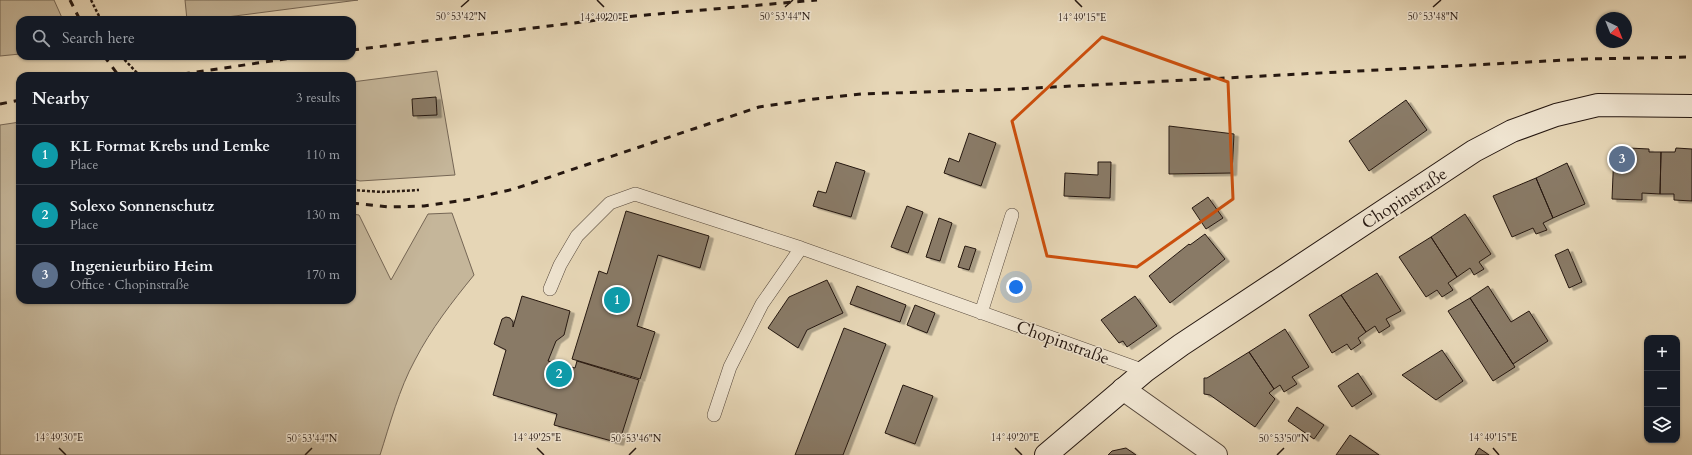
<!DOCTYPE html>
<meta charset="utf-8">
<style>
:root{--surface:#171b24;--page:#242831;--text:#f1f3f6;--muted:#9ea1a6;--line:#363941;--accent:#c59692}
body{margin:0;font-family:Cardo,serif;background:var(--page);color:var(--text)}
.controls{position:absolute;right:12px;bottom:12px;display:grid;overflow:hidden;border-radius:8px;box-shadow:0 1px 3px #0004}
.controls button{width:36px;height:36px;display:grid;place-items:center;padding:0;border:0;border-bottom:1px solid var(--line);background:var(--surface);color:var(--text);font:20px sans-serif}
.compass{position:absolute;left:1596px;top:12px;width:36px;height:36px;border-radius:50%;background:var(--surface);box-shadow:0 1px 3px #0004;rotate:137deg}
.you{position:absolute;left:1016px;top:287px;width:14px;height:14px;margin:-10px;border:3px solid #fff;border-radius:50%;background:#1a73e8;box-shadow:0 0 0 6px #1a73e833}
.badge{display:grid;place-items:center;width:26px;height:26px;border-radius:50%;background:var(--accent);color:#fff;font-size:13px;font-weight:700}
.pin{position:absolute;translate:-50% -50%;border:2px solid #fff;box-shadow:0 1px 4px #0006}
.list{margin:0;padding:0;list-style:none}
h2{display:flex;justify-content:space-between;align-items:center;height:52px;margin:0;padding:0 16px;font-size:17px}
h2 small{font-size:13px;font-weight:400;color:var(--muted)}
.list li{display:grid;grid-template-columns:26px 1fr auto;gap:12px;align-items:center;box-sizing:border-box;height:60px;padding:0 16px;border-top:1px solid var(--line)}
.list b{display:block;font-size:15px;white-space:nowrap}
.list p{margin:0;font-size:13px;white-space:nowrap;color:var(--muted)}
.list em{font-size:13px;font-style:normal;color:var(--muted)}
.icon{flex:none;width:22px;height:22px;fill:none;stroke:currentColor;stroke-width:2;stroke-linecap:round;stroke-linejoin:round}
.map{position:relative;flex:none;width:1692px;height:455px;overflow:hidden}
.search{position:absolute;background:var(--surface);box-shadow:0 1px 3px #0004;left:16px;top:16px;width:340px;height:44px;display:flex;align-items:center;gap:10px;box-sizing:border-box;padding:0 14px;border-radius:12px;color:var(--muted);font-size:15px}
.panel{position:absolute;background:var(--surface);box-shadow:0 1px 3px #0004;left:16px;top:72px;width:340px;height:232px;border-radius:12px}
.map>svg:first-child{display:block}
.green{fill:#c5b69a;stroke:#756655}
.building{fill:#897a66;stroke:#251710;filter:url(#shadow)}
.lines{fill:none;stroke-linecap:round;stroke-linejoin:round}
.lane-casing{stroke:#55473a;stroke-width:14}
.street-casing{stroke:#55473a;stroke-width:24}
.secondary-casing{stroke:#251710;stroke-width:24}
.path{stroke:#251710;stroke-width:2.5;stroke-dasharray:3 2;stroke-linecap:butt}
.lane{stroke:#efe4d0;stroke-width:13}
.street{stroke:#efe4d0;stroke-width:22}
.secondary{stroke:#efe4d0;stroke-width:22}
.rail{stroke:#251710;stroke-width:3;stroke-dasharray:7 7;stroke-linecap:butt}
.marked{fill:none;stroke:#cb4f0d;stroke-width:3;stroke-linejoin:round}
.ticks{fill:none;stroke:#251710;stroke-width:1.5}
.labels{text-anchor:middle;stroke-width:3;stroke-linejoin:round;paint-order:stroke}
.street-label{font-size:17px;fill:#251710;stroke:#efe4d0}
.ticks-label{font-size:10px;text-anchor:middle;fill:#251710;stroke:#efe4d0;stroke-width:3;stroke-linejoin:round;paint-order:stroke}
</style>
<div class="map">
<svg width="1692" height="455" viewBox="0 0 1692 455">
<defs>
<filter id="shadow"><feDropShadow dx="4.5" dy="2.5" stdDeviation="0" flood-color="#0004"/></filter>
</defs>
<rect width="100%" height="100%" fill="#e6d6b6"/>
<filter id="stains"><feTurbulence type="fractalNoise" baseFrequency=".005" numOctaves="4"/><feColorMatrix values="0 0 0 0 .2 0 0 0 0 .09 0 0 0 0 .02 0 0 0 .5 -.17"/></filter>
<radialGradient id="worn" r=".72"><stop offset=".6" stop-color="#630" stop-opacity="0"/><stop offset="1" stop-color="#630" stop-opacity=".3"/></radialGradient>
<!-- green -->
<path class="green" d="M0 0H54L63 20H20V54L0 56Z
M185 0H358L204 20H187Z
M437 71 455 175 360 181 352 179V82Z
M20 122V300H352V214L359 215 391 280 428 214 452 213 474 275C452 302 431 329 415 360 399 389 390 424 380 455H0V125Z"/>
<!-- building -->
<path class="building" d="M436 97 437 115 413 116 412 99Z
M1406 100 1427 130 1369 171 1349 141Z
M1169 126 1234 134 1232 173 1169 174Z
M969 133 996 143 981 186 944 173 949 158 959 162Z
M1629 148 1649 149V152H1661L1660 194 1642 193V200L1612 199 1614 151H1629Z
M1676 148 1692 149V201L1674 200V194H1660L1661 152H1675Z
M836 162 865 171 851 217 813 206 818 191 826 193Z
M1098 162H1111L1110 198 1064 196 1065 173 1098 175Z
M1567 163 1585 204 1553 218 1536 178Z
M1536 178 1553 218 1543 223 1547 230 1536 234 1533 228 1512 237 1493 196Z
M1208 197 1223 218 1206 229 1192 208Z
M907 206 923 212 908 253 891 247Z
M626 211 709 236 700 268 658 255 637 326 655 332 640 379 572 359 599 271 607 274Z
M1465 214 1491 254 1479 262 1484 269 1474 275 1470 268 1457 277 1431 237Z
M939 218 952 223 940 261 926 257Z
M1205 234 1225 259 1170 303 1149 276 1189 244 1190 245Z
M1431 237 1457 277 1448 283 1453 290 1442 297 1437 290 1426 297 1399 257Z
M965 246 976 249 969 270 958 267Z
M1568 249 1582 282 1569 288 1555 255Z
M1377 273 1401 311 1386 319 1390 326 1379 333 1375 326 1366 332 1341 295Z
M827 280 843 313 807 330 798 348 768 328 789 297Z
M857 286 906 305 900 322 850 304Z
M1488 286 1511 322 1529 311 1548 341 1513 364 1470 298Z
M1341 295 1366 332 1358 338 1361 343 1351 350 1347 344 1332 353 1309 315Z
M522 296 570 311 564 335 556 341 548 361 575 368 577 361 639 380 619 443 554 425 557 414 493 395 506 350 494 344 502 319 506 317 510 318 513 322V327Z
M1135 296 1157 326 1127 347 1123 341 1119 343 1101 320Z
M1470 298 1515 367 1493 381 1448 311Z
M915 305 935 313 927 333 907 325Z
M844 328 886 344 843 455H795Z
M1285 329 1309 367 1292 377 1297 384 1284 392 1280 385 1274 389 1249 352Z
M1442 350 1463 381 1436 400 1402 375Z
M1249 352 1274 389 1269 393 1275 399 1255 427 1210 395 1204 394V378H1207Z
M1358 373 1372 394 1352 407 1338 386Z
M903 385 933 396 915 444 885 433Z
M1297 407 1324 425 1314 439 1288 421Z
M1350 435 1379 455H1336Z
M1126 448 1136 455H1108L1112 451Z
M1479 448 1489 455H1475Z"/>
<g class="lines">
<defs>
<path id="lane" d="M550 289 560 265 577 236 610 203 635 194 801 248 1145 371
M981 313 1012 215
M714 415 730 367 762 304 801 248"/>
<path id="street" d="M1123 389 1216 455"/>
<path id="secondary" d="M1046 455 1145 371 1181 345 1474 151 1512 131 1556 115 1598 105 1692 106"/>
</defs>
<!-- lane casing -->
<use href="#lane" class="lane-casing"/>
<!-- street casing -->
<use href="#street" class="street-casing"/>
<!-- secondary casing -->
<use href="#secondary" class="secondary-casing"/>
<!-- path -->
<path class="path" d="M91 0 101 20
M121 56 140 76
M352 190 382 192 419 190"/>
<!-- lane -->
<use href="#lane" class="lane"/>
<!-- street -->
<use href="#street" class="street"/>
<!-- secondary -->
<use href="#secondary" class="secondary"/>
<!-- rail -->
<path class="rail" d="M70 0 80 20
M352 50 623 17 817 0
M104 56 119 76
M169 76 306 56
M0 104 20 100
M352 203 389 207 424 206 471 199 514 189 759 107 806 100 861 94 1016 89 1586 59 1692 57"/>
</g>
<!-- marked area -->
<path class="marked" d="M1102 37 1228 82 1233 199 1137 267 1047 256 1012 121Z"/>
<!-- ticks -->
<path class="ticks" d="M597 0 604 7M1075 0 1082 7M461 7 469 0M785 7 793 0M1433 7 1441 0M59 448 66 455M537 448 544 455M1015 448 1022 455M1493 448 1499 455M305 455 312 448M629 455 636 448M1277 455 1284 448"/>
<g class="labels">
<!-- street labels -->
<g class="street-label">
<text transform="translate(1404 198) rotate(-33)" y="6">Chopinstraße</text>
<text transform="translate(1063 342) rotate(20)" y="6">Chopinstraße</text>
</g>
</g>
<g class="ticks-label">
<text x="461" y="20">50°53'42"N</text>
<text x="785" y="20">50°53'44"N</text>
<text x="1433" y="20">50°53'48"N</text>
<text x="604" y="21">14°49'20"E</text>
<text x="1082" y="21">14°49'15"E</text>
<text x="59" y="441">14°49'30"E</text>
<text x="537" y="441">14°49'25"E</text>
<text x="1015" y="441">14°49'20"E</text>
<text x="1493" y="441">14°49'15"E</text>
<text x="312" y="442">50°53'44"N</text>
<text x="636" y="442">50°53'46"N</text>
<text x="1284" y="442">50°53'50"N</text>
</g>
<rect width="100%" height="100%" filter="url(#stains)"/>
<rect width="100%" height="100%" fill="url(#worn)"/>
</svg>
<div class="controls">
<button>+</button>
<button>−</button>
<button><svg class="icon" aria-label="layers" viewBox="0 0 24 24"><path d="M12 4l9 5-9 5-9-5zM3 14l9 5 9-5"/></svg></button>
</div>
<svg class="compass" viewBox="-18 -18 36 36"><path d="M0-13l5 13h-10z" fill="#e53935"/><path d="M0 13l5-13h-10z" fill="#9ea1a6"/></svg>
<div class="you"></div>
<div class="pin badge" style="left:617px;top:300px;background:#0f9aa8">1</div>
<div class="pin badge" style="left:559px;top:374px;background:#0f9aa8">2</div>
<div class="pin badge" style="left:1622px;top:159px;background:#5c6f8a">3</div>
<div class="search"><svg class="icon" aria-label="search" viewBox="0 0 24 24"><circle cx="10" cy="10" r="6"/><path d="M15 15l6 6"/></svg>Search here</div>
<section class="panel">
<h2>Nearby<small>3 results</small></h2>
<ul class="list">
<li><span class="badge" style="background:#0f9aa8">1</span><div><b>KL Format Krebs und Lemke</b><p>Place</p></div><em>110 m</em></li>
<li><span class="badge" style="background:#0f9aa8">2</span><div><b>Solexo Sonnenschutz</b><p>Place</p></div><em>130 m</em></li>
<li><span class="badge" style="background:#5c6f8a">3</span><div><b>Ingenieurbüro Heim</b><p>Office · Chopinstraße</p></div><em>170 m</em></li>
</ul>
</section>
</div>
